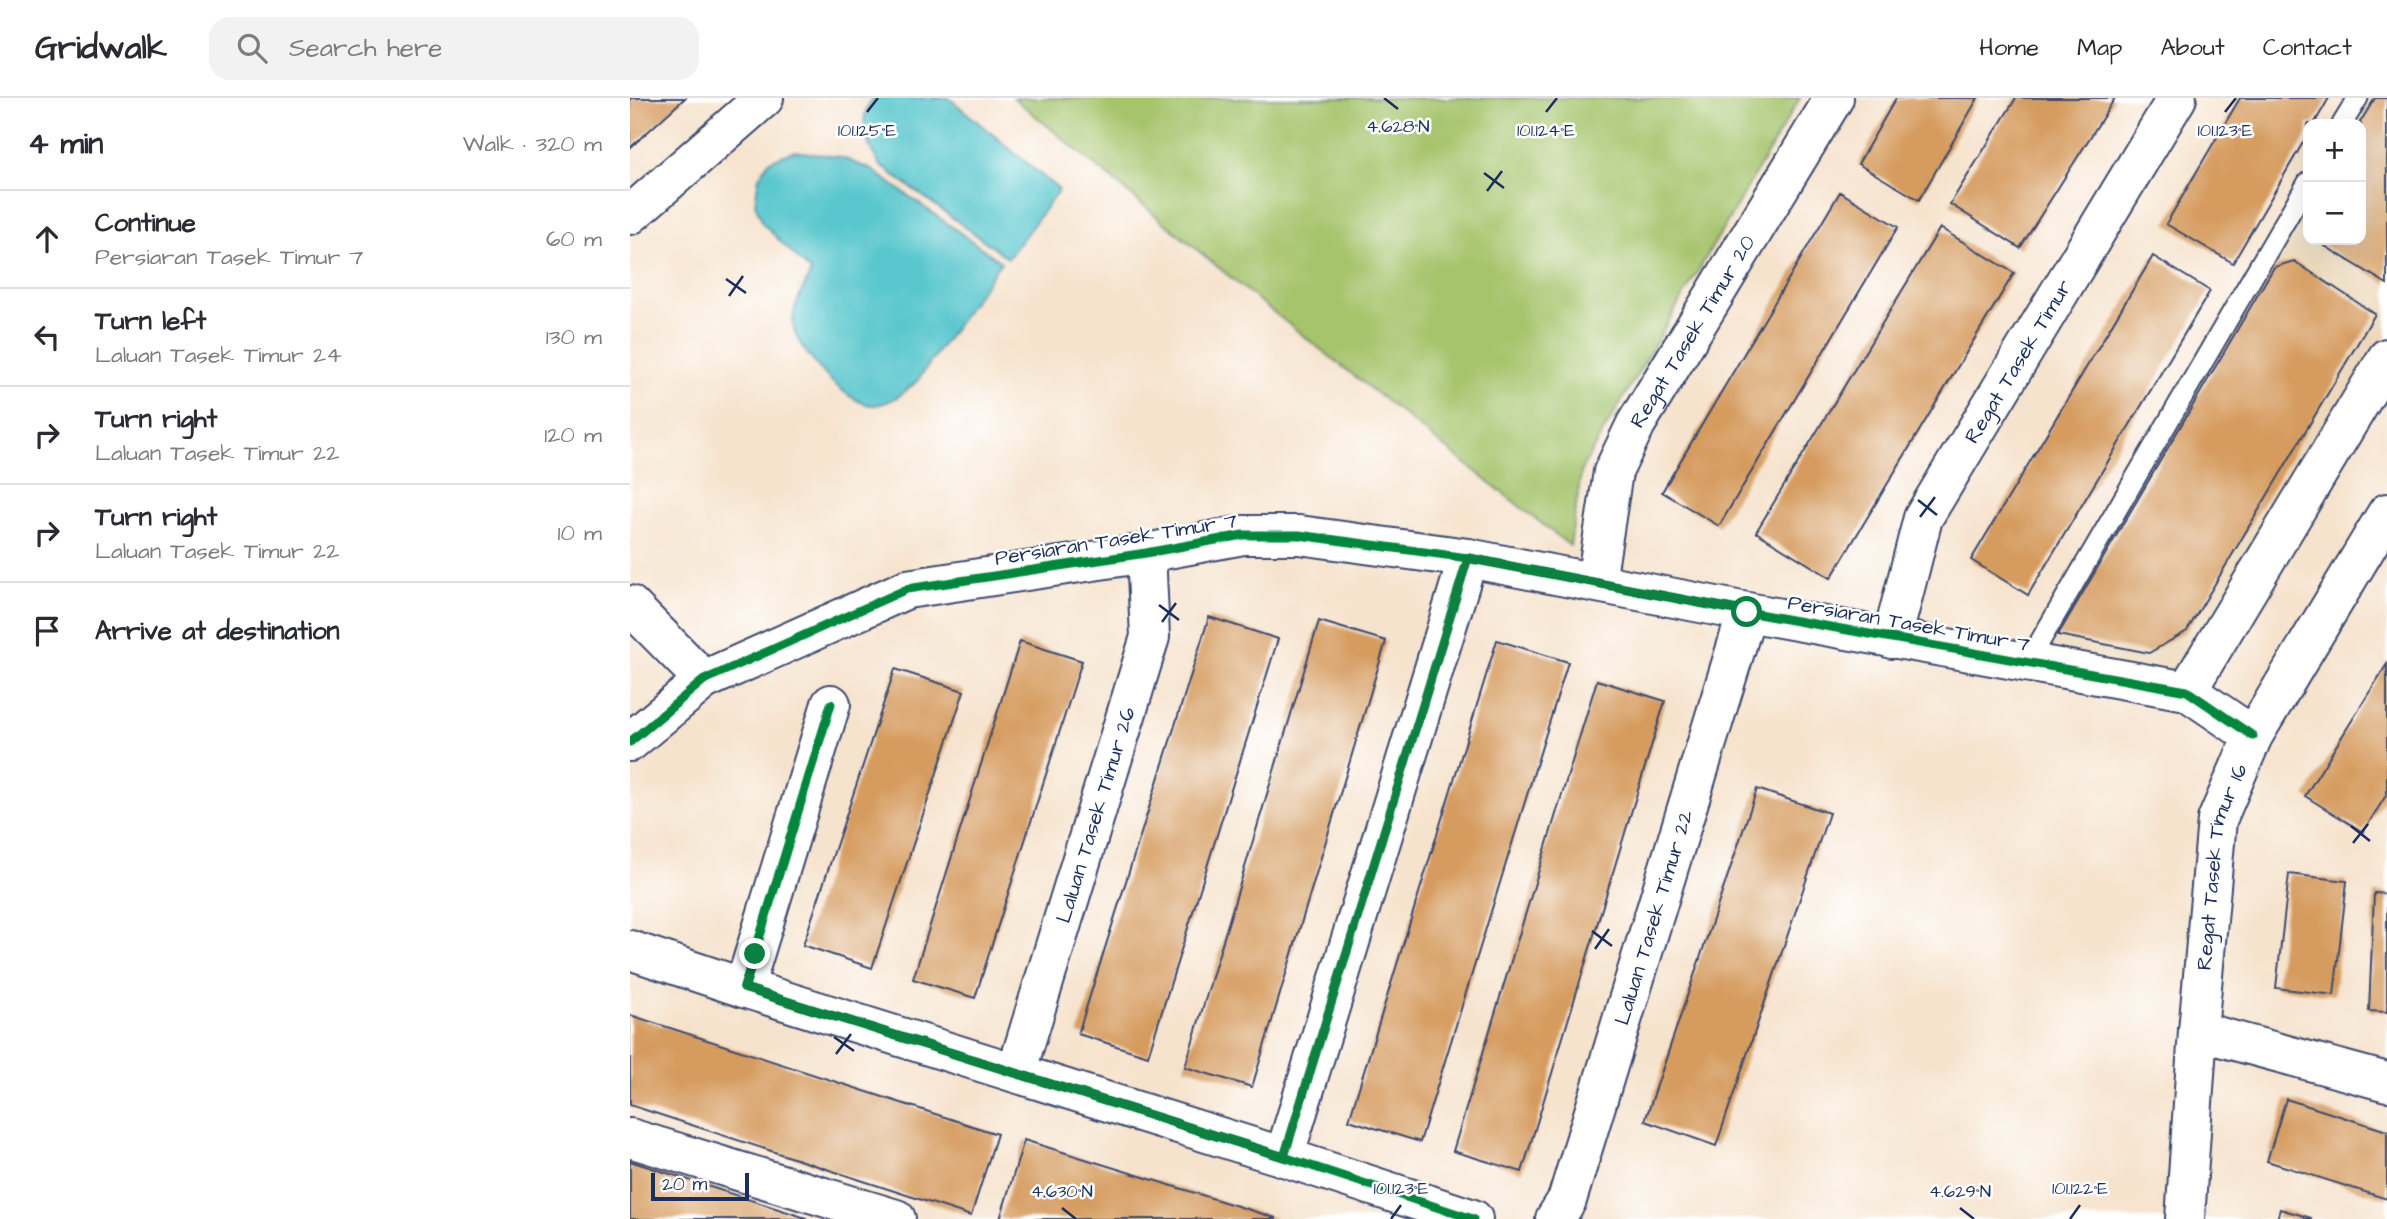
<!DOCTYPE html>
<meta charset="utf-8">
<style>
:root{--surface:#fff;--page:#f2f2f3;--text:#2b2b33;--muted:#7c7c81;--line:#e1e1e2}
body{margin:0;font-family:"Architects Daughter",sans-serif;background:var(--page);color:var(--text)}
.controls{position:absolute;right:21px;top:21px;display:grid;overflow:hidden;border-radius:14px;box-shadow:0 7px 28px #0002}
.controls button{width:63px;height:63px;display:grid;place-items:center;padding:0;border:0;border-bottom:2px solid var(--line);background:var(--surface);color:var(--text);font:35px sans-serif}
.scale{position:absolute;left:21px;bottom:18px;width:98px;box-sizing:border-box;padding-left:7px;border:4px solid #1b2f5e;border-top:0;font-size:19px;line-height:24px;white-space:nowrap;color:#1b2f5e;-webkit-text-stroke:5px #fff;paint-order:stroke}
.stop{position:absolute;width:21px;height:21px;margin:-16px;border:5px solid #0b8043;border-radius:50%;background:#fff}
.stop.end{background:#0b8043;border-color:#fff;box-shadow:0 2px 7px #0008}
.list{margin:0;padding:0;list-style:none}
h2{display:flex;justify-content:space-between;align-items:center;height:91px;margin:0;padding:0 28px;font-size:30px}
h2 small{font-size:23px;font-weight:400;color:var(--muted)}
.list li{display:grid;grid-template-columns:46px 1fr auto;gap:21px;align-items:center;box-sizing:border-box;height:98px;padding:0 28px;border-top:2px solid var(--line)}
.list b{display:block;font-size:26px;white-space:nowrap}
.list p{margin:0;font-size:23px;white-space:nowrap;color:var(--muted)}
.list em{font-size:23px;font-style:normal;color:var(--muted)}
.icon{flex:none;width:38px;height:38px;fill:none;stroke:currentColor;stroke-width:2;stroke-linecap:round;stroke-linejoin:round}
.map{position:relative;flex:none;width:1757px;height:1121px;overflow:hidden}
header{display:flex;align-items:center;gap:42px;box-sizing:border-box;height:98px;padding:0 35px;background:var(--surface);border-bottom:2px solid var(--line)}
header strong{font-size:33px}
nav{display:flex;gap:38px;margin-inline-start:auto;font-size:24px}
.search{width:490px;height:63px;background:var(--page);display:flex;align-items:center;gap:18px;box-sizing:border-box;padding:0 24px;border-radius:21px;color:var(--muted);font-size:26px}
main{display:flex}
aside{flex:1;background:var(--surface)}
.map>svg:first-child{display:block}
.built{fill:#ecd8ba}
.green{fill:#a5c46c;stroke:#607a65;stroke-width:2}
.water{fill:#5ac7ce;stroke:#3a7b96;stroke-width:2}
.building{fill:#d59b5f}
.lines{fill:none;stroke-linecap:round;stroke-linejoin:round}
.service-casing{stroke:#3c4a6f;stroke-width:23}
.minor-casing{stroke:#3c4a6f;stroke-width:42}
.tertiary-casing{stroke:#3c4a6f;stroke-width:42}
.service{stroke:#fff;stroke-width:19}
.minor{stroke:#fff;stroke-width:38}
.tertiary{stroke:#fff;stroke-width:38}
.cycleway-casing{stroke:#fff;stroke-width:13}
.cycleway{stroke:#00873e;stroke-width:9}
.route{stroke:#0b8043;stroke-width:9}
.ticks{fill:none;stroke:#1b2f5e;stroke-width:2.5}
.labels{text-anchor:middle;stroke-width:5;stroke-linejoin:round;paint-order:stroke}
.street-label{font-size:21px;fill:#1b2f5e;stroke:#fff}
.ticks-label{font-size:18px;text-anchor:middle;fill:#1b2f5e;stroke:#fff;stroke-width:5;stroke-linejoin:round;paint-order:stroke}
</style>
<header>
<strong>Gridwalk</strong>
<div class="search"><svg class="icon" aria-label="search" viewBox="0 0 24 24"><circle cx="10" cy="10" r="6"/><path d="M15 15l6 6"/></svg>Search here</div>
<nav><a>Home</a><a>Map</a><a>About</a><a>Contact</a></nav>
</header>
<main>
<aside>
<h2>4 min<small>Walk · 320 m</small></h2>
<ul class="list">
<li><svg class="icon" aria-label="ahead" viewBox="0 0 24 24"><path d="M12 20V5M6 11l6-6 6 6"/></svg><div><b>Continue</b><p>Persiaran Tasek Timur 7</p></div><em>60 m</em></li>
<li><svg class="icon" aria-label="left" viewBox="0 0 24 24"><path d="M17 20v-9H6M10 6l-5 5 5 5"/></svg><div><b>Turn left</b><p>Laluan Tasek Timur 24</p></div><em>130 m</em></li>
<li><svg class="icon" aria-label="right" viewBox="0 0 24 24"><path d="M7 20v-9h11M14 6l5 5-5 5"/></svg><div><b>Turn right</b><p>Laluan Tasek Timur 22</p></div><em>120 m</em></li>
<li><svg class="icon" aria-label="right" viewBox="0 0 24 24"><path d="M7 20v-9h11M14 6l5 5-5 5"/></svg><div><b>Turn right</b><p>Laluan Tasek Timur 22</p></div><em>10 m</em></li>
<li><svg class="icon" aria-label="arrive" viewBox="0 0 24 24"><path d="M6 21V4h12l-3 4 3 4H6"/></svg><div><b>Arrive at destination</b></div></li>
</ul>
</aside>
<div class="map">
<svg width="1757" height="1121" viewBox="0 0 1757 1121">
<rect width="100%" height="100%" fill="#fff"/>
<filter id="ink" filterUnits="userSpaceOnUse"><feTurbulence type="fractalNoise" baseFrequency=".0143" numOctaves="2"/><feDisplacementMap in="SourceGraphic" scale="14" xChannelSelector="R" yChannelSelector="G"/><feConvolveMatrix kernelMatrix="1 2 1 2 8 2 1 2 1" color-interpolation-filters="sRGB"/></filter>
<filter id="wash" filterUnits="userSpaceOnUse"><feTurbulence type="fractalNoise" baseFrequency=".00686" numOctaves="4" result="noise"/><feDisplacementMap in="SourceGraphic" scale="28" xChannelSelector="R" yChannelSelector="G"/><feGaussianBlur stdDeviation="1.57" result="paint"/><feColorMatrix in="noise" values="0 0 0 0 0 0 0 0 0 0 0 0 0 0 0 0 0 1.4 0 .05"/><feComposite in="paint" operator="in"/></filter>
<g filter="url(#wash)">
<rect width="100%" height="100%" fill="#f6e3cd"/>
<!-- built -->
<path class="built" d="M1727 0H1757V265L1557 598 1396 566 1678 83V142H1731V26H1712Z"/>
<!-- green -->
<path class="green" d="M384 0H1170L952 370 940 448 623 198Z"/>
<!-- water -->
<path class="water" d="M244 0H319L429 92 378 160 250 67C236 45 225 23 244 0Z
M164 53 210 59 242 72 371 164 287 283C275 294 262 305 245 307 219 309 170 255 164 231 160 211 173 192 181 174L133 126 125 105 129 79 139 63Z"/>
<g id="blocks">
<!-- building -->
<path class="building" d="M0 0H55L0 50Z
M1266 0H1348L1289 102 1228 66Z
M1386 0H1485L1390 150 1320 106Z
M1610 0H1699L1684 26H1678V36L1603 165 1536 126Z
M1745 0H1757V186L1685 142H1731V26H1729Z
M1210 94 1268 129 1089 428 1032 394Z
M1310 130 1384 175 1201 480 1126 434Z
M1523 158 1580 193 1398 497 1341 462Z
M1664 163 1745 216 1557 533 1519 555 1428 537 1644 169Z
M579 519 648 541 518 958 448 936Z
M689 523 756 543 622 989 555 969Z
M867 542 938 564 790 1044 719 1022Z
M390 543 452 563 345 900 283 881Z
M1757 566V696L1733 734 1675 698Z
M265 571 334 593 242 870 173 847Z
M967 582 1035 603 892 1074 823 1053Z
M1127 691 1199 715 1086 1048 1015 1023Z
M1659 776 1717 783 1704 897 1646 890Z
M1744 795 1757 796V914L1739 913Z
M0 917 367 1036 341 1118 0 1007Z
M1656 1001 1757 1033V1101L1637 1063Z
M394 1042 646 1120V1121H370Z
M0 1063 176 1120V1121H0Z
M1650 1111 1681 1120V1121H1647Z"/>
</g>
</g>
<g filter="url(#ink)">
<use href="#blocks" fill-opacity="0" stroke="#3c4a6f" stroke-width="2"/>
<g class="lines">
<defs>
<path id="service" d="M1712 26 1728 0
M1398 564 1678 84"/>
<g id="minor">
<path d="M0 117 134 0"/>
<path id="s1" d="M966 484 983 374 1006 326 1204 0"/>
<path d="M0 507 74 582"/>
<path id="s2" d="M1262 541 1293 420 1547 0"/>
<path d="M1557 593 1757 260"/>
<path d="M201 606 114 890 654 1059 843 1121"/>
<path d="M0 644 74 582 277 491 516 455 613 437H669L838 460 1117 514 1557 593 1623 638"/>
<path d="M0 852 114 890"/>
<path d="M1568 933 1757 984"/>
<path id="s3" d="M386 975 520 539 516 455"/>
<path d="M0 1040 266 1121"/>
<path d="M654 1059 838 460"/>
<path id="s4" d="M925 1121 937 1102 1117 514"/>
</g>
<g id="tertiary">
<path id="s5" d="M1555 1121 1568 933 1587 722 1623 638 1757 415"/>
</g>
</defs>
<!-- service casing -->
<use href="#service" class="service-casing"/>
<!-- minor casing -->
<use href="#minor" class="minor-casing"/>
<!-- tertiary casing -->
<use href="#tertiary" class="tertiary-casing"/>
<!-- service -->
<use href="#service" class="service"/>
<!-- minor -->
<use href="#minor" class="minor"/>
<!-- tertiary -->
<use href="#tertiary" class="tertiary"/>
<defs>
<path id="cycleway" d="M201 606 114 890 654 1059 843 1121
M0 644 74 582 277 491 516 455 613 437H669L838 460 1117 514 1557 593 1623 638"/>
</defs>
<!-- cycleway casing -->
<use href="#cycleway" class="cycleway-casing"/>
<!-- cycleway -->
<use href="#cycleway" class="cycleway"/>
</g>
</g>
<g class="lines" filter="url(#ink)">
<!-- route -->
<path class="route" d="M125 856 114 890 654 1059 838 460 1117 514"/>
</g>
<!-- ticks -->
<path class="ticks" d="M754 0 768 11M237 14 248 0M916 14 927 0M1595 14 1606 0M854 75 874 90M857 93 872 73M96 181 116 195M99 198 113 178M1288 402 1307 417M1290 419 1305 399M529 507 549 522M532 524 546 505M1721 728 1740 743M1723 745 1738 726M962 833 982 848M965 851 979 831M204 939 224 953M206 956 221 936M432 1110 446 1121M1330 1110 1344 1121M761 1121 771 1107M1440 1121 1450 1107"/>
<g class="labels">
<!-- street labels -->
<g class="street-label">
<text dy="7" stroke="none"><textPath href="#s1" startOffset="273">Regat Tasek Timur 20</textPath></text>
<text dy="7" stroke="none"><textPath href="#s2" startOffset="308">Regat Tasek Timur</textPath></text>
<text transform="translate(486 441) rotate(-9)" y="7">Persiaran Tasek Timur 7</text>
<text transform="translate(1279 525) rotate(10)" y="7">Persiaran Tasek Timur 7</text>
<text dy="7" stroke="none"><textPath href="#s3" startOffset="270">Laluan Tasek Timur 26</textPath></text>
<text dy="7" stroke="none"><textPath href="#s5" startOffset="355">Regat Tasek Timur 16</textPath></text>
<text dy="7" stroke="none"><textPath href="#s4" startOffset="318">Laluan Tasek Timur 22</textPath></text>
</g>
</g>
<g class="ticks-label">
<text x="768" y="34">4.628°N</text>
<text x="237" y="38">101.125°E</text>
<text x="916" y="38">101.124°E</text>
<text x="1595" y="38">101.123°E</text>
<text x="771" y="1096">101.123°E</text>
<text x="1450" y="1096">101.122°E</text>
<text x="432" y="1099">4.630°N</text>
<text x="1330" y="1099">4.629°N</text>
</g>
</svg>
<div class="controls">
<button>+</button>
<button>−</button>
</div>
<div class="scale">20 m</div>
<div class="stop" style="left:1117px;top:514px"></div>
<div class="stop end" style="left:125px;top:856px"></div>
</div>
</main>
